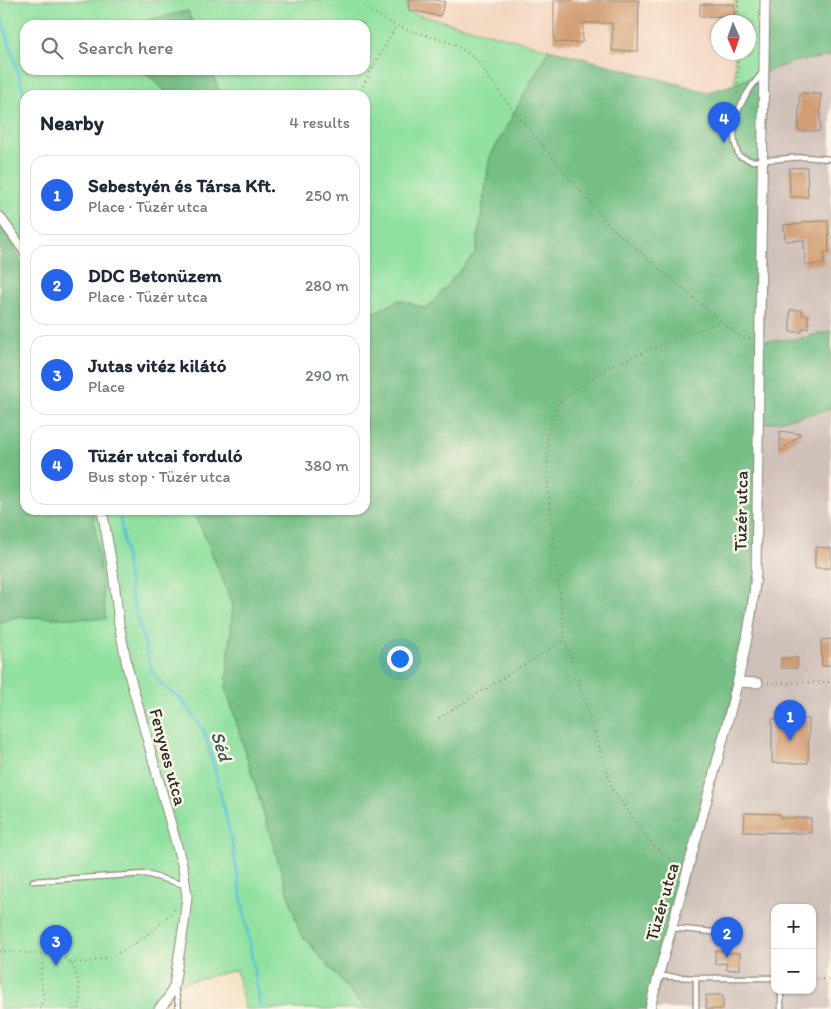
<!DOCTYPE html>
<meta charset="utf-8">
<style>
:root{--surface:#fff;--page:#f2f2f3;--text:#1f2937;--muted:#747a83;--line:#e0e1e3;--accent:#2563eb}
body{margin:0;font-family:Itim,sans-serif;background:var(--page);color:var(--text)}
.controls{position:absolute;right:15px;bottom:15px;display:grid;overflow:hidden;border-radius:10px;box-shadow:0 1px 4px #0004}
.controls button{width:45px;height:45px;display:grid;place-items:center;padding:0;border:0;border-bottom:1px solid var(--line);background:var(--surface);color:var(--text);font:25px sans-serif}
.compass{position:absolute;left:711px;top:15px;width:45px;height:45px;border-radius:50%;background:var(--surface);box-shadow:0 1px 4px #0004;rotate:178deg}
.you{position:absolute;left:399px;top:658px;width:18px;height:18px;margin:-12px;border:4px solid #fff;border-radius:50%;background:#1a73e8;box-shadow:0 0 0 8px #1a73e833}
.badge{display:grid;place-items:center;width:32px;height:32px;border-radius:50%;background:var(--accent);color:#fff;font-size:16px;font-weight:700}
.pin{position:absolute;translate:-50% -41px;filter:drop-shadow(0 1px 2px #0008)}
.pin::after{content:'';position:absolute;top:26px;width:18px;height:15px;background:inherit;clip-path:polygon(0 0,100% 0,50% 100%)}
.list{margin:0;padding:0;list-style:none}
h2{display:flex;justify-content:space-between;align-items:center;height:65px;margin:0;padding:0 20px;font-size:21px}
h2 small{font-size:16px;font-weight:400;color:var(--muted)}
.list li{display:grid;grid-template-columns:32px 1fr auto;gap:15px;align-items:center;box-sizing:border-box;height:80px;margin:0 10px 10px;padding:0 10px;border:1px solid var(--line);border-radius:15px}
.list b{display:block;font-size:19px;white-space:nowrap}
.list p{margin:0;font-size:16px;white-space:nowrap;color:var(--muted)}
.list em{font-size:16px;font-style:normal;color:var(--muted)}
.icon{flex:none;width:28px;height:28px;fill:none;stroke:currentColor;stroke-width:2;stroke-linecap:round;stroke-linejoin:round}
.map{position:relative;flex:none;width:831px;height:1009px;overflow:hidden}
.search{position:absolute;background:var(--surface);box-shadow:0 1px 4px #0004;left:20px;top:20px;width:350px;height:55px;display:flex;align-items:center;gap:12px;box-sizing:border-box;padding:0 18px;border-radius:15px;color:var(--muted);font-size:19px}
.panel{position:absolute;background:var(--surface);box-shadow:0 1px 4px #0004;left:20px;top:90px;width:350px;height:425px;border-radius:15px}
.map>svg:first-child{display:block}
.built{fill:#f2d4be}
.industrial{fill:#cfc0ba;fill-rule:evenodd}
.green{fill:#90e1a0;stroke:#5e8666}
.forest{fill:#74bf86;stroke:#507558}
.lines{fill:none;stroke-linecap:round;stroke-linejoin:round}
.stream{stroke:#5ac5d4;stroke-width:3}
.building{fill:#d19e73}
.service-casing{stroke:#908678;stroke-width:7}
.minor-casing{stroke:#908678;stroke-width:11}
.path{stroke:#908678;stroke-width:2;stroke-dasharray:1 4;stroke-linecap:butt}
.service{stroke:#fff;stroke-width:4.5}
.minor{stroke:#fff;stroke-width:9}
.labels{text-anchor:middle;stroke-width:5;stroke-linejoin:round;paint-order:stroke}
.street-label{font-size:18px;fill:#2b2b2b;stroke:#fcf5e5}
.water-label{font-size:19px;font-style:italic;fill:#39595e;stroke:#fcf5e5}
</style>
<div class="map">
<svg width="831" height="1009" viewBox="0 0 831 1009">
<rect width="100%" height="100%" fill="#fcf5e5"/>
<filter id="ink" filterUnits="userSpaceOnUse"><feTurbulence type="fractalNoise" baseFrequency=".02" numOctaves="2"/><feDisplacementMap in="SourceGraphic" scale="10" xChannelSelector="R" yChannelSelector="G"/><feConvolveMatrix kernelMatrix="1 2 1 2 8 2 1 2 1" color-interpolation-filters="sRGB"/></filter>
<filter id="wash" filterUnits="userSpaceOnUse"><feTurbulence type="fractalNoise" baseFrequency=".0096" numOctaves="4" result="noise"/><feDisplacementMap in="SourceGraphic" scale="20" xChannelSelector="R" yChannelSelector="G"/><feGaussianBlur stdDeviation="1.12" result="paint"/><feColorMatrix in="noise" values="0 0 0 0 0 0 0 0 0 0 0 0 0 0 0 0 0 1.4 0 .05"/><feComposite in="paint" operator="in"/></filter>
<g filter="url(#wash)">
<rect width="100%" height="100%" fill="#f4e1c4"/>
<!-- built -->
<path class="built" d="M407 0H735V22H718V52L735 53V84L708 92 408 12Z"/>
<!-- industrial -->
<path class="industrial" d="M831 56V331L798 339 762 341 765 72 793 62Z
M831 409V1009H652L761 425ZM775 908H812V990H775Z"/>
<!-- green -->
<path class="green" d="M0 0H407L408 12 549 49 490 157 476 252 427 309 400 300 371 314 365 311V95H221L211 70H365V25H193L188 11 127 25H25V70H142L170 95H25V274L10 238 0 224Z
M735 0H767L765 72 735 84V53L748 52V22H735Z
M93 510H194L233 605 226 688 300 933 366 1009H245L236 970 174 985 157 1009H0V624L15 617 105 618Z"/>
<!-- forest -->
<path class="forest" d="M767 0H831V56L793 62 765 72 763 341 798 339 831 331V409L761 425 755 607 652 1009H366L300 933 226 688 233 605 194 510H365V311L371 314 400 300 427 309 476 252 490 157 549 49 708 92 735 84 765 71Z
M188 11 193 25H127Z
M142 70H211L221 95H170Z
M0 224 10 238 25 274V510H93L106 619 15 617 0 624Z"/>
<g class="lines">
<!-- stream -->
<path class="stream" d="M0 11 25 97
M119 510 130 589 152 671 163 686 181 699 204 731 213 763 231 838 261 1009"/>
</g>
<g id="blocks">
<!-- building -->
<path class="building" d="M408 0H435L445 2 440 16 409 10Z
M554 0H639L638 51H612V23H583L582 43 554 42Z
M700 4H734L735 22H723V16L700 17Z
M800 93 821 94 820 131H798Z
M807 167 808 197H790L789 168Z
M828 221 829 252H824V264L805 265 804 240 785 241 784 225 803 224V222Z
M790 310H802V315H808V328H802V332H790Z
M780 431 801 434 780 452Z
M815 547 831 548V568H815Z
M831 639V665L822 666 821 640Z
M781 658H798L797 668H781Z
M772 719H809L808 763H772Z
M745 813 780 814V818H811V833L744 832Z
M715 951H725V953H740V969L727 970 726 963 715 964Z
M706 995H723V1009H706Z"/>
</g>
</g>
<g filter="url(#ink)">
<use href="#blocks" fill-opacity="0" stroke="#908678" stroke-width="1"/>
<g class="lines">
<defs>
<path id="service" d="M762 73C742 98 725 124 739 156L752 161 804 157 831 159
M33 881 146 874 185 885
M672 928 733 934
M659 976 696 978H775
M696 978V1009
M175 987 179 1009
M781 990V1009"/>
<path id="minor" d="M0 217 25 252
M102 510 113 571 119 624 128 670 183 868 187 896 184 924 174 986 167 1000 159 1009
M738 682 758 683
M650 1009 653 996C674 917 697 838 718 758 734 697 751 636 756 573L765 0"/>
</defs>
<!-- service casing -->
<use href="#service" class="service-casing"/>
<!-- minor casing -->
<use href="#minor" class="minor-casing"/>
<!-- path -->
<path class="path" d="M363 6 396 26 454 44 476 59 505 100 608 224 738 336 750 338
M738 22V0
M738 93V52
M358 95 396 26
M768 683 831 682
M439 718 565 639
M678 865 654 846 613 791 565 639 548 488 547 436 558 403 608 367 720 321
M0 951C14 953 61 953 69 961 74 966 77 975 78 982 80 991 81 1000 79 1009
M70 962C76 962 84 963 90 962 123 956 154 932 176 908
M812 978 831 980
M40 1009 43 999 41 976 44 955"/>
<!-- service -->
<use href="#service" class="service"/>
<!-- minor -->
<use href="#minor" class="minor"/>
</g>
</g>
<g class="labels">
<!-- street labels -->
<g class="street-label">
<text transform="translate(741 511) rotate(-89)" y="6">Tüzér utca</text>
<text transform="translate(168 757) rotate(75)" y="6">Fenyves utca</text>
<text transform="translate(662 902) rotate(-74)" y="6">Tüzér utca</text>
</g>
<!-- water labels -->
<g class="water-label">
<text transform="translate(222 746) rotate(72)" y="7">Séd</text>
</g>
</g>
</svg>
<div class="controls">
<button>+</button>
<button>−</button>
</div>
<svg class="compass" viewBox="-18 -18 36 36"><path d="M0-13l5 13h-10z" fill="#e53935"/><path d="M0 13l5-13h-10z" fill="#747a83"/></svg>
<div class="you"></div>
<div class="pin badge" style="left:790px;top:741px">1</div>
<div class="pin badge" style="left:727px;top:958px">2</div>
<div class="pin badge" style="left:56px;top:966px">3</div>
<div class="pin badge" style="left:724px;top:143px">4</div>
<div class="search"><svg class="icon" aria-label="search" viewBox="0 0 24 24"><circle cx="10" cy="10" r="6"/><path d="M15 15l6 6"/></svg>Search here</div>
<section class="panel">
<h2>Nearby<small>4 results</small></h2>
<ul class="list">
<li><span class="badge">1</span><div><b>Sebestyén és Társa Kft.</b><p>Place · Tüzér utca</p></div><em>250 m</em></li>
<li><span class="badge">2</span><div><b>DDC Betonüzem</b><p>Place · Tüzér utca</p></div><em>280 m</em></li>
<li><span class="badge">3</span><div><b>Jutas vitéz kilátó</b><p>Place</p></div><em>290 m</em></li>
<li><span class="badge">4</span><div><b>Tüzér utcai forduló</b><p>Bus stop · Tüzér utca</p></div><em>380 m</em></li>
</ul>
</section>
</div>
